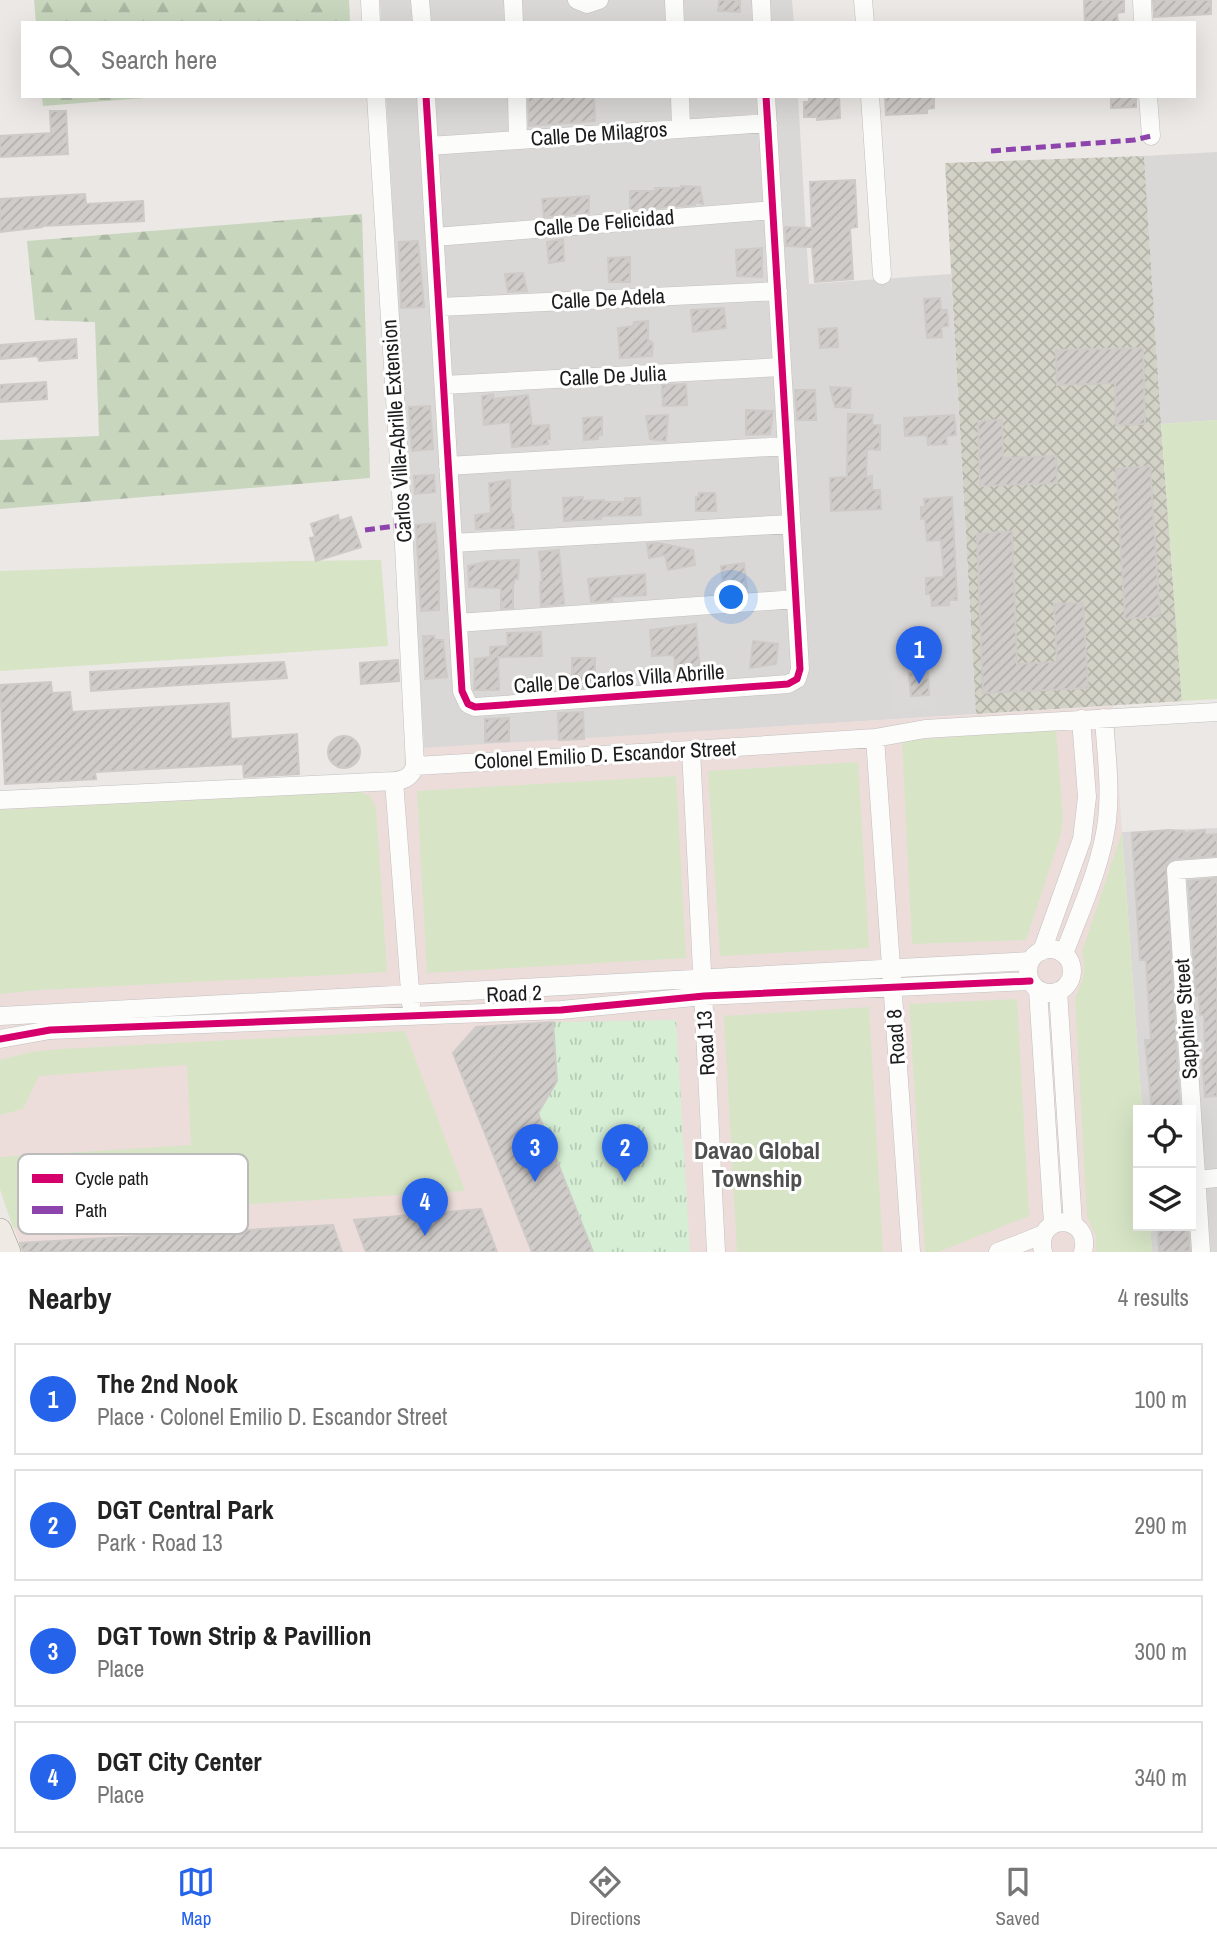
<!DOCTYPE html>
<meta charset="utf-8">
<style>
:root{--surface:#fff;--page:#f2f2f2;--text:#222;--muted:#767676;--line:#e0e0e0;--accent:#2563eb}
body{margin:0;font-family:"Archivo Narrow",sans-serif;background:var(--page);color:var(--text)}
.controls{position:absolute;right:21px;bottom:21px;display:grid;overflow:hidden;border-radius:0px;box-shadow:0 7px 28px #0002}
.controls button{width:63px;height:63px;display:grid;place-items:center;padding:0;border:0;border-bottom:2px solid var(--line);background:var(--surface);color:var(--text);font:35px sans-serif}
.you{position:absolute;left:732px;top:598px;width:24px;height:24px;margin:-18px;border:5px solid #fff;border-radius:50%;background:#1a73e8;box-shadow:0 0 0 10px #1a73e833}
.badge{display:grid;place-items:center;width:46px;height:46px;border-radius:50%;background:var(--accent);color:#fff;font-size:23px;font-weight:700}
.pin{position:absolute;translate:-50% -58px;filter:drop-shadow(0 2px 4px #0008)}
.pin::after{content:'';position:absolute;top:37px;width:24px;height:21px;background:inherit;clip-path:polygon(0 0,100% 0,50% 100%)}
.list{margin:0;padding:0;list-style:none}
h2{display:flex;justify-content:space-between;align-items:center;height:91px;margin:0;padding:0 28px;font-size:30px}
h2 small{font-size:23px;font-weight:400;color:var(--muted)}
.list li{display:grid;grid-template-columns:46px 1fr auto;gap:21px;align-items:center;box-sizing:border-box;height:112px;margin:0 14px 14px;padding:0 14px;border:2px solid var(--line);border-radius:0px}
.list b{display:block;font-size:26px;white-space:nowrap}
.list p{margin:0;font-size:23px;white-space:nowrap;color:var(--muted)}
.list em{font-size:23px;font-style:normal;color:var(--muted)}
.icon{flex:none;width:38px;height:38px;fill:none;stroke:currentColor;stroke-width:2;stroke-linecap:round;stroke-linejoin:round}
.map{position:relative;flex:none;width:1217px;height:1252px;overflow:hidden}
.search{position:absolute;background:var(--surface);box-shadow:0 7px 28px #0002;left:21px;right:21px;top:21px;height:77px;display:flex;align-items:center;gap:18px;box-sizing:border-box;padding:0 24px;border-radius:0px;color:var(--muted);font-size:26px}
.sheet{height:595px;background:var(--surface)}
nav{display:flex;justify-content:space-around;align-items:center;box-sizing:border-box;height:98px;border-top:2px solid var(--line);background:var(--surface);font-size:19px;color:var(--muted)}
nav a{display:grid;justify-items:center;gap:4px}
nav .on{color:var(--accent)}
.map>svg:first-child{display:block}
.residential{fill:#dad8d6}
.commercial{fill:#ecdddb}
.construction{fill:url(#construction-cross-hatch)}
.grass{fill:#d7e5c6}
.forest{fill:url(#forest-firs)}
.park{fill:url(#park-tufts)}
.parking{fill:#dbd9d8}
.building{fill:url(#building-hatch);stroke:#cecac7;stroke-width:2}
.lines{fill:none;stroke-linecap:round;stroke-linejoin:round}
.minor-casing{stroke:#c2c0bf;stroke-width:19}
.major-casing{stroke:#9e9584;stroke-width:24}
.minor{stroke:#fcfcfb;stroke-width:18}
.major{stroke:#efebe4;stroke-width:23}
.quiet{stroke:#8e44ad;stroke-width:5;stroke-dasharray:10 5;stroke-linecap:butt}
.cycleway-casing{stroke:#fff;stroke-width:11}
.cycleway{stroke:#d6006c;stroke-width:7}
.labels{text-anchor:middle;stroke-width:6;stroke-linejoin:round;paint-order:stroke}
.street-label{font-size:21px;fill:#1c1c1c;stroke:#fff}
.quarter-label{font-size:24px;font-weight:bold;fill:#4f4f4f;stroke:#fff}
.key{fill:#fff;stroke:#bbb;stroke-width:2}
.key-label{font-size:19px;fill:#1c1c1c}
</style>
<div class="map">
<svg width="1217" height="1252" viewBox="0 0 1217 1252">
<defs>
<pattern id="construction-cross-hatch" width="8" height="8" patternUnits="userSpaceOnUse" patternTransform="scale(1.75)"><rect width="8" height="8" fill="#d3d2c7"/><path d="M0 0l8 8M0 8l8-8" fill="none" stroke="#b5b4aa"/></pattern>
<pattern id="forest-firs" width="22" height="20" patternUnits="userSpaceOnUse" patternTransform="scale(1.75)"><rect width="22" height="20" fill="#c7d6bd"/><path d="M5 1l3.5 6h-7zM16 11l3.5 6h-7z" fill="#aab7a2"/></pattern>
<pattern id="park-tufts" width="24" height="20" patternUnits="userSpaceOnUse" patternTransform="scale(1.75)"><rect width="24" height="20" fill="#d5eed4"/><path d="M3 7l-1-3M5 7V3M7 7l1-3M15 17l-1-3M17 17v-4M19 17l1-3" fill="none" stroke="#b6ccb5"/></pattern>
<pattern id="building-hatch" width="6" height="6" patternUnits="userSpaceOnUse" patternTransform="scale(1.75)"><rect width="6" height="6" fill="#d0ccca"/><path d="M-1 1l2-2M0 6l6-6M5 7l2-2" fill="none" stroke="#b2afad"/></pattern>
</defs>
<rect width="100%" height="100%" fill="#ebe8e5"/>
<!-- residential -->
<path class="residential" d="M380 0H792L794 23H381Z
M386 96H798L809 284 951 274 976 714 424 749Z
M1217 152V420L1161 424 1144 156Z
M1217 828V1252H1152L1150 1226H1191V1110H1142L1122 832Z"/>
<!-- commercial -->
<path class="commercial" d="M1113 706 1142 1110H1138V1226H1150L1152 1252H23L0 1189V791L404 772 405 749Z"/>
<!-- construction -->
<path class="construction" d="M1144 156 1161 424 1182 701 976 714 945 163Z"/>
<!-- grass -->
<path class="grass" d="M1217 420V699L1182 701 1161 424Z
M381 560 388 646 0 671V571L294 561Z
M1056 729 1063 821 1060 837 1026 940 912 944 902 741Z
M858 762 869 948 720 956 708 771Z
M676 776 686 958 427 973 417 791Z
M360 792 370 796 376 808 387 972 40 990 0 994V810Z
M1122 832 1142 1110H1138V1226H1150L1152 1252H1096V1236L1087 1217 1075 997C1084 982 1086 969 1082 952Z
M1017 999 1029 1216 938 1252H925L909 1004Z
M869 1007 883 1252H737L724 1016Z
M405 1031 465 1191 103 1213 87 1214 54 1225 13 1228 0 1189V1157L191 1145 187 1065 39 1076 23 1109 0 1115V1060L31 1052 61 1049Z"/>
<!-- forest -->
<path class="forest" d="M34 0H349L350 23H36Z
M42 96H168L43 106Z
M362 214 370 478 0 509V440L99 436 95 322 35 320 27 241Z"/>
<!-- park -->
<path class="park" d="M676 1020 690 1252H593L538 1113 557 1081 553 1022Z"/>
<!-- parking -->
<path class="parking" d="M908 670 910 698 929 697 930 709 893 712 891 672Z"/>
<!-- building -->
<path class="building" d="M719 0H740V12L718 11Z
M1084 0H1124V12L1117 13 1118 23H1085Z
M1153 0H1211V14L1154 17Z
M528 96H594L595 121 529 126Z
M809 96H839L840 118 817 120V117H804V102H809Z
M885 96H934V108L927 109V113L886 115Z
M1111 96H1136V107L1111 108Z
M50 111H66L68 154 0 157V136L51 133Z
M855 180 857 227 850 228 853 279 815 282 812 247 786 246 785 227 812 228 810 182Z
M681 186 700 187 703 204 696 202 695 205 630 210V191H656L655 188H681Z
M85 194 86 204 143 201 144 221 42 226V227L0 232V199Z
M589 196V213L544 217 542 199Z
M563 239 564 261 549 263 547 242Z
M418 241 424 307 401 308 399 242Z
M762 248V277L737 276 736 250Z
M630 257V282H609L608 258Z
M523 273 527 291 508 292 505 274Z
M940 298 941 310H947L948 326 941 327 942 337 927 338 924 299Z
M724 308 726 328 693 332 691 310Z
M648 321V340L653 343 652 356 620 358 618 328 633 326 634 322Z
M837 328 838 347 820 348 819 329Z
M76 339 77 358 39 361 38 356 0 359V345Z
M1143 348 1145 424 1116 425 1115 383 1057 385 1056 350Z
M46 382 47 399 0 402V385Z
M686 384 687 405 663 406 662 385Z
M830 387 851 388 850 408 835 407Z
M795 390H815L816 420H797Z
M493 394 494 399 528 395 532 426 549 425 550 439H547L548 444 512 447 510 422 484 425 482 396Z
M430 406 433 449 412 451 409 407Z
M746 410 773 411 770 434 746 435Z
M848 414 873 415 872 425H880V450L867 449 866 477 872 476V490H880L881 509 831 511 830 478 847 477Z
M668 415 666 441 650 439 646 416Z
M954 415 956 435 946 436 947 444 928 445 927 435 905 436 904 418Z
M602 417V435H598V439L584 440 583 418Z
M1002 420 1003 458 1056 456 1057 483 980 486 978 421Z
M1150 466 1160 616 1125 619 1116 469Z
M434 475 435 492 415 494 414 476Z
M510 480 511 514H513L514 528 476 529 475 515 491 513 489 483Z
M699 493H715L716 511H696V497H699Z
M583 497V501L604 500V502H625V498H640L641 515 601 516V519L564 521 563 498Z
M952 497 957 600H949V605L932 606 931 594H926V578L944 577 941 540 927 541 925 518 921 519V507H925L924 499Z
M338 515 339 521 351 517 361 547 316 561 310 538 315 537 311 524Z
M435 523 439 565V610L421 611 416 525Z
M1012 531 1017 664 1057 662 1054 604 1083 603 1088 688 983 693 977 534Z
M659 543 693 550 695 565 668 570 665 555 649 558 647 544Z
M559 550 564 604 541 606 540 582 542 581 539 552Z
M519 560 518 579H515L513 586V608L501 609V588L469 587 468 566 489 561Z
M744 563 747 591 724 593 721 566Z
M645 574 646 595 612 597V601L591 602 588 579Z
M696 624 700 674 676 676 674 655 652 656 650 630Z
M541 632 542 656 498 657 499 690H474L475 659 490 657V647L508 646 507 633Z
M423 636H434L435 640H443L447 677 425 679Z
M753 641 778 644 776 664 750 668Z
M572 658H595V687L572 688Z
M398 660 399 681 361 684 360 663Z
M284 662 287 678 91 691 90 672Z
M928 672 929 695 911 696 909 673Z
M51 682 52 693 70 692 72 712 229 703 231 739 297 734 299 774 244 777 243 764 95 772 96 779 5 784 0 685Z
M583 712 584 739 559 740 558 713Z
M509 718V741L485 742V719Z
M328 752a16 16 0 1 1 32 0a16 16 0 1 1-32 0Z
M1168 830 1184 831V833L1205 830V835L1217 834V856L1175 859 1166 866 1180 1110H1152L1145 1040H1151L1146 960H1140L1132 833Z
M1217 878V1096L1205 1097 1202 1056H1205L1204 1015H1200L1199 996H1196L1188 881Z
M553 1022 557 1081 538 1113 593 1252H532L453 1053 476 1027Z
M481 1209 497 1252H366L354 1220Z
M333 1225 342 1252H23L20 1243Z
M1188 1229 1190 1251 1159 1252 1158 1231Z"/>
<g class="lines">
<defs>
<path id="minor" d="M370 0 371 23
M420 0 422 23
M513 0 514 23
M577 0 587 4 599 0
M674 0 675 23
M761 0 762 23
M863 0 865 23
M1142 0 1143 23
M426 96 462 691 468 704 475 707 788 684 797 679 800 669 766 96
M517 96 518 140
M680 96 681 129
M870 96 882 275
M1148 96 1151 136
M429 146 768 123
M435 237 773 210
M439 307 778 291
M444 385 782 367
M448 466 787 446
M453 543 791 524
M458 623 796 599
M875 738 911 1252
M691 750 716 1252
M415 766 691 750 875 738 925 729 1217 712
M394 781 411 1004
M0 800 394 781C405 780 411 777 415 766L403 525 376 96
M1028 971a22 22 0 1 1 44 0a22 22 0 1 1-44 0Z
M1042 951 1082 839 1087 797 1081 719
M1064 954C1080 911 1101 867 1107 821 1111 787 1106 752 1104 718
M1038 990 1053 1224
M1058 991 1073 1224
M0 1016 1030 961
M0 1039 50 1030 561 1010 704 996 1030 981
M1197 1180 1217 1178
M998 1252 1044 1234
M1043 1252C1034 1211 1093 1214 1083 1252
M1201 1252 1176 870 1217 867"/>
<path id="major" d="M0 1230 9 1252"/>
</defs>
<!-- minor casing -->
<use href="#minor" class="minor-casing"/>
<!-- major casing -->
<use href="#major" class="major-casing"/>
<!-- minor -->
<use href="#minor" class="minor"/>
<!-- major -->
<use href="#major" class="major"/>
<!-- quiet -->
<path class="quiet" d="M991 151 1134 140 1151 136
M365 530 403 525"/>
<defs>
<path id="cycleway" d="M426 96 462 691 468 704 475 707 788 684 797 679 800 669 766 96
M0 1039 50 1030 561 1010 704 996 1030 981"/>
</defs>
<!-- cycleway casing -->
<use href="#cycleway" class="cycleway-casing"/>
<!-- cycleway -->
<use href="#cycleway" class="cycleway"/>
</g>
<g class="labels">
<!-- street labels -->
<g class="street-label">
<text transform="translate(599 134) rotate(-4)" y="7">Calle De Milagros</text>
<text transform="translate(604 223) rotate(-5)" y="7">Calle De Felicidad</text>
<text transform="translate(608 299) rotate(-3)" y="7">Calle De Adela</text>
<text transform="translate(613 376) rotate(-3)" y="7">Calle De Julia</text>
<text transform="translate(397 431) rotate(-94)" y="7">Carlos Villa-Abrille Extension</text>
<text transform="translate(619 679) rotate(-4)" y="7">Calle De Carlos Villa Abrille</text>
<text transform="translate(605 755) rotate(-3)" y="7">Colonel Emilio D. Escandor Street</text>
<text transform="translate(514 994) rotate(-2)" y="7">Road 2</text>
<text transform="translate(1186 1019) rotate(-94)" y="7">Sapphire Street</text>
<text transform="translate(896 1037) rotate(-94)" y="7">Road 8</text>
<text transform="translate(706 1043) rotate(-93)" y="7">Road 13</text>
</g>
<!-- quarter labels -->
<g class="quarter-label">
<text x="757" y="1159">Davao Global<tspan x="757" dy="28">Township</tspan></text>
</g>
</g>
<!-- legend -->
<rect x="18" y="1154" width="230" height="80" rx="10" class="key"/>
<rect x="32" y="1174" width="31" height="9" fill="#d6006c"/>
<rect x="32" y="1206" width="31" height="8" fill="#8e44ad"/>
<g class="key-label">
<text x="75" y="1185">Cycle path</text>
<text x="75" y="1217">Path</text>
</g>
</svg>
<div class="controls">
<button><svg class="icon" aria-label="locate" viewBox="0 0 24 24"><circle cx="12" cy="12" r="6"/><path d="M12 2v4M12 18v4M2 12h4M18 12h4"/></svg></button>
<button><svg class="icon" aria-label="layers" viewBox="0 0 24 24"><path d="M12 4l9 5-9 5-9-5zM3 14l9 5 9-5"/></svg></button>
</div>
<div class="you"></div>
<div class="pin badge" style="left:919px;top:684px">1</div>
<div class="pin badge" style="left:625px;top:1182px">2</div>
<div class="pin badge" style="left:535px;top:1182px">3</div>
<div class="pin badge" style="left:425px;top:1236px">4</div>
<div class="search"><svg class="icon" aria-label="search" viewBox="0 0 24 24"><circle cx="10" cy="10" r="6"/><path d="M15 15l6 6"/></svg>Search here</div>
</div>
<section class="sheet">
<h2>Nearby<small>4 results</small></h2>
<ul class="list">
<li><span class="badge">1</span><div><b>The 2nd Nook</b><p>Place · Colonel Emilio D. Escandor Street</p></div><em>100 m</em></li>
<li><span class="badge">2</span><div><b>DGT Central Park</b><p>Park · Road 13</p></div><em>290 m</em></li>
<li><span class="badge">3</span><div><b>DGT Town Strip &amp; Pavillion</b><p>Place</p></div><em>300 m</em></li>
<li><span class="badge">4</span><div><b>DGT City Center</b><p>Place</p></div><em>340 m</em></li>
</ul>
</section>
<nav>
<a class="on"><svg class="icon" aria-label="map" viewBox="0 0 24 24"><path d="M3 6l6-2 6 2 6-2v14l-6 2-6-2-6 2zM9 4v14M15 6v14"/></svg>Map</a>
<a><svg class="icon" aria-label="directions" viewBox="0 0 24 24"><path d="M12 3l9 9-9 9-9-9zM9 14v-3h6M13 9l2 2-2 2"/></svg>Directions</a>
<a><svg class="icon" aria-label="saved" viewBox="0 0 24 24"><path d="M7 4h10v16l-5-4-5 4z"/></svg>Saved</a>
</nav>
